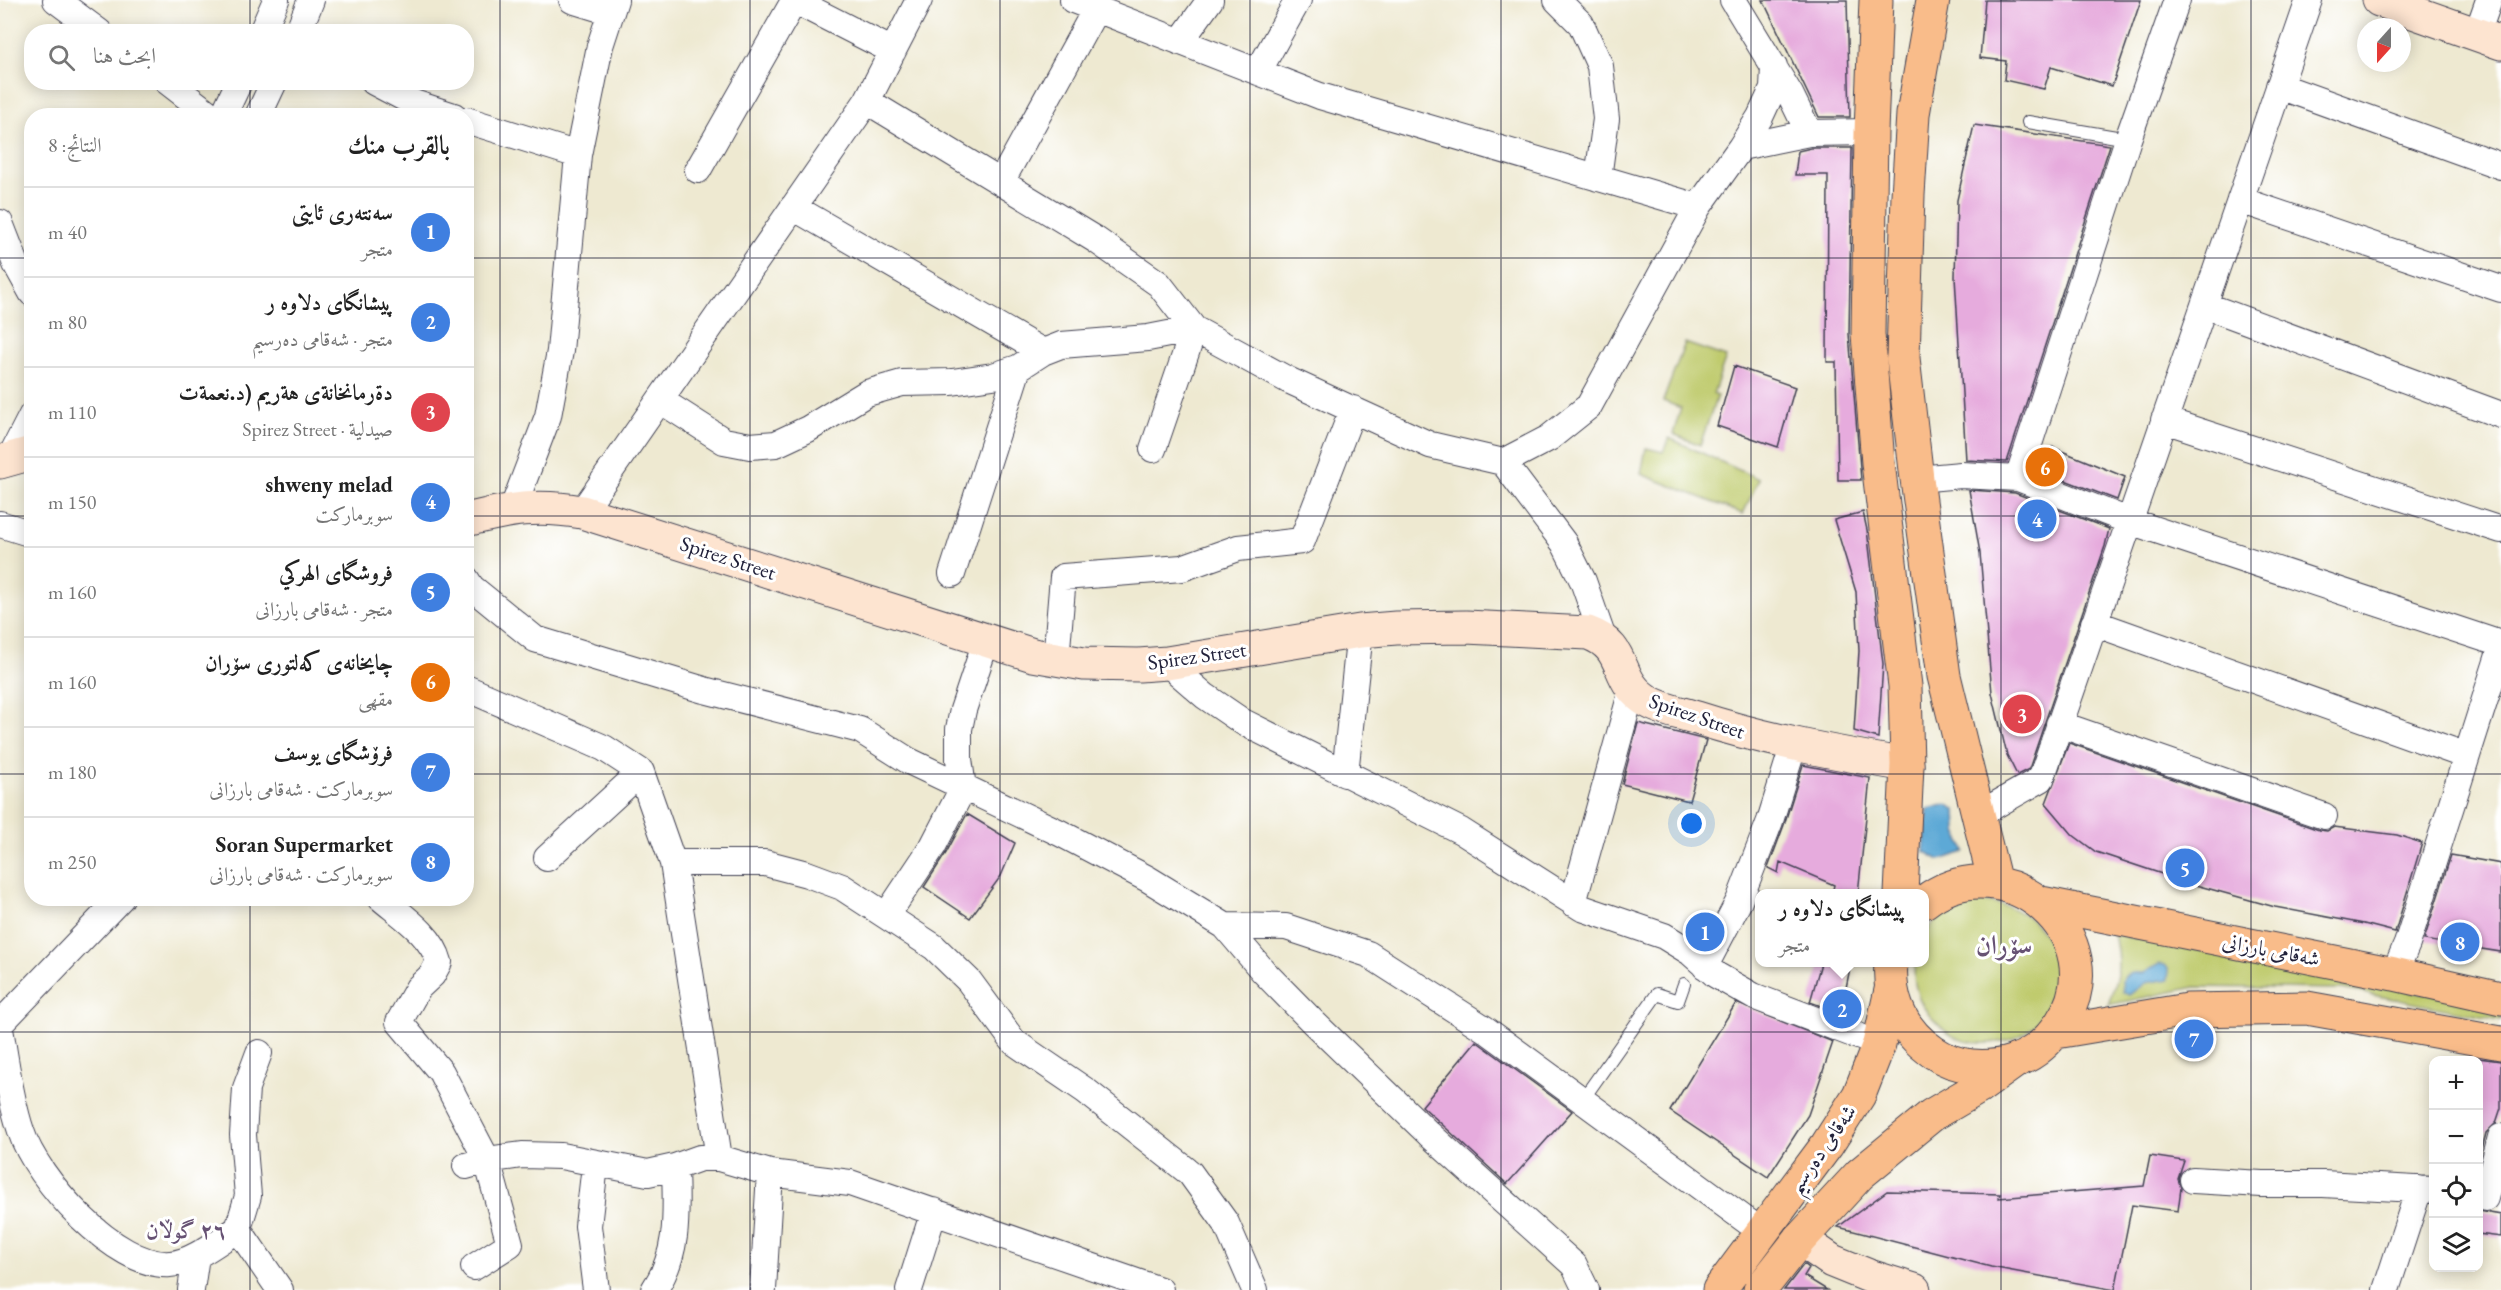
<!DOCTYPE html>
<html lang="ar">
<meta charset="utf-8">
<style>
:root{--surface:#fff;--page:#f2f2f2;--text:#222;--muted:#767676;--line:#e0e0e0;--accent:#d1495b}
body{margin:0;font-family:"EB Garamond",Amiri,serif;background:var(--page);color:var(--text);direction:rtl}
.controls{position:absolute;right:18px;bottom:18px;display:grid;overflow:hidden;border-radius:12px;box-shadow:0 3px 15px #0003}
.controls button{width:54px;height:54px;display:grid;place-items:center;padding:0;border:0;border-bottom:2px solid var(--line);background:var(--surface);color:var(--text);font:30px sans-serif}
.compass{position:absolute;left:2357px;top:18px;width:54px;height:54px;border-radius:50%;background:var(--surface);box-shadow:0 3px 15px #0003;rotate:201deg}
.you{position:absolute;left:1692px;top:824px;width:21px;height:21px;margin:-15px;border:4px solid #fff;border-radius:50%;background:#1a73e8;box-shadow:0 0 0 9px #1a73e833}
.badge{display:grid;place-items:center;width:39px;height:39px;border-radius:50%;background:var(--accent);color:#fff;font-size:20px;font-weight:700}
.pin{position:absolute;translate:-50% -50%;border:3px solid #fff;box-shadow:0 2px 6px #0006}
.popup{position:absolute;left:1755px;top:889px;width:174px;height:78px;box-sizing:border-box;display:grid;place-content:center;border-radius:12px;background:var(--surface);filter:drop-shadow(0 2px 4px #0005);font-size:20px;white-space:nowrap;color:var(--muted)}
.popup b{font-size:22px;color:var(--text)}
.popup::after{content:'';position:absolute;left:50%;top:100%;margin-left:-12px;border:12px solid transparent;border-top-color:var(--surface)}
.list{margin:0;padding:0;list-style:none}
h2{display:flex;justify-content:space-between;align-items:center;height:78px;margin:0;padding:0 24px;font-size:26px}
h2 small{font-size:20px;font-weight:400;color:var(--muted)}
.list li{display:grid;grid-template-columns:39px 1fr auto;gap:18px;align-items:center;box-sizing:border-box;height:90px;padding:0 24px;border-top:2px solid var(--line)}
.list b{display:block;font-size:22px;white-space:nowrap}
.list p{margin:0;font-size:20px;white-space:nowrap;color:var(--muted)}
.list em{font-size:20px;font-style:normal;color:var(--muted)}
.icon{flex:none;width:33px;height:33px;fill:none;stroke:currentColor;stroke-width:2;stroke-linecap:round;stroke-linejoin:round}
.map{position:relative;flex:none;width:2501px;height:1290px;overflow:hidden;direction:ltr}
.search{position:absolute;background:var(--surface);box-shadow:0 3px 15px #0003;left:24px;top:24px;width:450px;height:66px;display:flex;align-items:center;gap:15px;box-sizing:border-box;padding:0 21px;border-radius:24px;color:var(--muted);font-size:22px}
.panel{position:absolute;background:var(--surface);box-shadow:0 3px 15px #0003;left:24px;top:108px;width:450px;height:798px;border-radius:24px;direction:rtl}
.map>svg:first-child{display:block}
.green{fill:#bfcb6d;stroke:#707654;stroke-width:1.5}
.water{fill:#5da9d6;stroke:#406688;stroke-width:1.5}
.building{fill:#e6abdd}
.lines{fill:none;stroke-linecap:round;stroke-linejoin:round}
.lane-casing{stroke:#414052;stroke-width:14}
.street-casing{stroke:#414052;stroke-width:28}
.secondary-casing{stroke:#414052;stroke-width:35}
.primary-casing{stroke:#414052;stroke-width:35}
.highway-casing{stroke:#414052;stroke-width:35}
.lane{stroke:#fff;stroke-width:12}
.street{stroke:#fff;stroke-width:26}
.secondary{stroke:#fde4d0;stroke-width:33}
.primary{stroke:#f9bc8a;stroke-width:33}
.highway{stroke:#f9bc8a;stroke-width:33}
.grid{fill:none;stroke:#22223b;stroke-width:1.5;stroke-opacity:0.55}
.labels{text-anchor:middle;stroke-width:6;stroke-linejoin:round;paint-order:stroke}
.street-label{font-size:21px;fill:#22223b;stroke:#fff}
.neighbourhood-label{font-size:22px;font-weight:bold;fill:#675274;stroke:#fff}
.district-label{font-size:27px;font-weight:bold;fill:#675274;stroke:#fff}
</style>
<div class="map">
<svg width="2501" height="1290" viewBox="0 0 2501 1290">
<rect width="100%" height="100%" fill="#fff"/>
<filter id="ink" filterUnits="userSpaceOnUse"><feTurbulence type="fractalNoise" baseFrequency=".0167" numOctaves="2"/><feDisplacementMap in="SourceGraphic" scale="12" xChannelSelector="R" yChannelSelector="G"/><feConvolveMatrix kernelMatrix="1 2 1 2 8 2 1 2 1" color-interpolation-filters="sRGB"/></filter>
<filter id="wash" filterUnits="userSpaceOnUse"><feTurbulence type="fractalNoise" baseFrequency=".008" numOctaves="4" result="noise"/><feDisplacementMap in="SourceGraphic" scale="24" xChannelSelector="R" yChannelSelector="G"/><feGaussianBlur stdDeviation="1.35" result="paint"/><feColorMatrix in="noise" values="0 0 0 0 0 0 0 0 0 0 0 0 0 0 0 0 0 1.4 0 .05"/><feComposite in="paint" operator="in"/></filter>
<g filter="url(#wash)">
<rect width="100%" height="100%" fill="#eee9d1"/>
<!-- green -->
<path class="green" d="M1685 343 1726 357 1713 394 1717 396 1700 445 1673 434 1681 408 1663 401Z
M1669 438 1759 479 1743 514 1641 474 1646 448 1663 452Z
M1983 902C2083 909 2076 1042 1987 1043 1970 1044 1953 1039 1941 1027 1922 1011 1911 988 1915 963L1924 962C1925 954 1922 941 1926 934 1936 913 1962 905 1983 902Z
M2114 934 2501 1008V1020L2342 989 2195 987 2108 1005C2119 973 2121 968 2114 934Z"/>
<!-- water -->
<path class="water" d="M1947 804 1956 810 1957 831 1965 852 1940 860 1924 851 1928 809Z
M2159 964 2165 965 2169 970 2168 979 2145 983 2129 995 2123 992 2122 981C2128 971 2134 973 2144 973Z"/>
<g id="blocks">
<!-- building -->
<path class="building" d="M1763 0H1847L1850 117H1819Z
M1985 0H2141L2112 86 2051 67 2044 89 2004 80 2006 61 1980 58Z
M1974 125 2110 145 2007 462 1966 460 1955 277 1957 200Z
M1811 148H1852L1849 334 1861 480H1838L1836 362H1827L1828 175H1795L1798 151Z
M1734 366 1795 387 1778 447 1717 426Z
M2052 447 2125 477 2117 500 2044 472Z
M1969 490 2015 493 2109 529 2105 546 2029 769 2017 775 2007 755 1992 693 1980 553Z
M1863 512 1867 530 1883 664 1878 738 1854 731 1859 651 1856 592 1834 520Z
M1638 723 1706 740 1689 801 1622 784Z
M2069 743 2319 830 2327 831 2334 827 2397 835 2422 843 2395 932 2364 924 2275 907 2192 884 2096 852 2073 835 2046 803Z
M1803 765 1870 778 1858 894H1832L1834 885 1780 862 1778 873 1768 868 1784 825Z
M967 814 1015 843 1001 876 970 918 924 887 946 853Z
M2451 855 2501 864V952L2424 940Z
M1821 963H1851L1841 1013 1810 1002Z
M1736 1003 1833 1042 1808 1115 1768 1177 1670 1111Z
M1476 1041 1572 1111 1507 1184 1422 1106Z
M2478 1058 2501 1061V1108L2496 1123 2486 1133 2478 1164Z
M2150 1156 2184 1161 2178 1179 2181 1188 2178 1211 2132 1205 2115 1290 1991 1267 1838 1227 1887 1191 2000 1194 1999 1198 2144 1186Z
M2478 1211 2501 1215V1237L2478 1234Z
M1804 1264 1809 1268 1804 1276 1827 1290H1784Z"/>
</g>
</g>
<g filter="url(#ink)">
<use href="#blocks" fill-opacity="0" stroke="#414052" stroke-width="1.5"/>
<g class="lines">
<defs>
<path id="lane" d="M2028 122 2128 139
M1583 1099 1657 994 1678 1001 1684 984"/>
<path id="street" d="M56 0 99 32
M572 0 611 12
M793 0 893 51
M1073 0 1320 96 1698 207
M1557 0 1581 24 1600 66 1606 119 1598 178
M1733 0 1790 94 1809 133
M2177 0 2128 139 2018 478 2129 521 2501 644
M262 32 276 0
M298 32 311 0
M2477 34 2489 0
M1180 42 1210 0
M1258 72 1298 0
M168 82 212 116
M374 82 414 103 454 116
M2279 86 2501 166
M867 101 1096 240 1159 284 1194 329 1288 380 1430 445 1503 462 1564 543 1583 581 1604 641
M223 116 239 82
M258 116 274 82
M466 120 578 155
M1741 147 1760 117 1773 89 1774 66
M698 170 794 1
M1001 182 1096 9
M2240 200 2501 289
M793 207 1043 352
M0 223 16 264 32 293
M2204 305 2501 415
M660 400 724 441 750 446 776 444 808 429 867 393 902 383 952 382 993 376 1018 368 1043 352 1061 345 1148 338 1194 329 1153 449
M2164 420 2501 530
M9 460 32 415
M1503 462 1549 438 1589 406 1698 207 1741 147 1809 133 1871 132
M1917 479 1961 475 2018 478
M513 508 548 416 560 351 578 155 600 46 615 0
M582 512 867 101 919 0
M0 524 32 534
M952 574 1018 368
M466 579 471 587 535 639 704 690 860 730 909 761 1060 833 1148 879 1225 926 1264 972 1313 1022 1429 1134 1574 1265 1586 1290
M2094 623 2467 756
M1056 660 1063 577 1182 568 1238 548 1302 541 1353 409
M1167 663 1205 696 1243 722 1461 831 1582 908 1664 936 1690 952 1716 975 1753 996 1879 1044
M466 688 604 748 641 772 673 863 719 1158
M2059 724 2324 816
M1345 774 1360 631
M1978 815 2041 779 2309 0
M547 858 641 772
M673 863H765L807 874 842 887 934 947 969 981 1014 1042 1086 1091 1190 1173 1226 1223 1255 1290
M381 898C402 916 432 935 439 962L432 975 418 988 399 1022 441 1072 487 1160 510 1244 474 1267
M1573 903 1632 690
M887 915 933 846 963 788 959 759V729L963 710 986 641
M1225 926 1286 927 1368 954 1485 1029 1762 1232
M1705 966 1739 901 1770 821 1794 744
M2394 974 2407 944 2501 649
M0 1024 121 898
M0 1029C6 1062 10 1099 21 1131 36 1179 116 1268 170 1264 192 1263 220 1240 238 1229L248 1196 243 1135 246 1088 259 1053
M595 1165 588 1226 596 1290
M466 1166 487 1160 522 1155 561 1156 648 1173 675 1167 700 1158H719L770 1173 850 1183 1160 1290
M2193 1180 2262 1184H2323L2434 1190
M2485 1198 2501 1137
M238 1229 280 1290
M191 1290 196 1256
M654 1290C680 1252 676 1211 675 1167
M763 1290 770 1173
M909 1290 934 1211
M2386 1290 2419 1189"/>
<path id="secondary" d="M2379 0 2501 43
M0 462 32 453
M466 520C510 509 537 504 582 512L1033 655 1084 664 1139 665 1167 663 1360 631 1396 628 1466 627 1588 633C1630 648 1612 680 1649 702 1663 710 1681 713 1697 718 1765 740 1836 753 1907 765
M1800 1239 1832 1261 1869 1276 1914 1290"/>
<path id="primary" d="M1719 1290 1827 1145 1859 1095 1879 1044 1891 990
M1760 1290 1800 1239 1860 1174 1932 1115 1978 1088 2017 1060"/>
<path id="highway" d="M1876 0 1871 132 1868 334 1878 463 1905 686 1907 765 1901 894
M1933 0 1913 114 1908 195 1903 358 1917 479 1944 676 1995 883
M2041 903 2394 974 2501 998
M1891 962C1888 999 1902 1031 1933 1052 1956 1068 1986 1070 2012 1062 2032 1056 2049 1041 2061 1023 2118 938 2005 839 1924 902
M2056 1032 2187 1010 2307 1008 2501 1043"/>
</defs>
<!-- lane casing -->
<use href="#lane" class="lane-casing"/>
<!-- street casing -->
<use href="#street" class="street-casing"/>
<!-- secondary casing -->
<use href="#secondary" class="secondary-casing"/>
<!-- primary casing -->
<use href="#primary" class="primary-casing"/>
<!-- highway casing -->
<use href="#highway" class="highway-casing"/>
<!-- lane -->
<use href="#lane" class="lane"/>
<!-- street -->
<use href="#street" class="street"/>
<!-- secondary -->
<use href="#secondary" class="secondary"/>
<!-- primary -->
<use href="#primary" class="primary"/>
<!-- highway -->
<use href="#highway" class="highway"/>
</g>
</g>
<!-- grid -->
<path class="grid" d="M250 0V32M500 0V1290M750 0V1290M1000 0V1290M1250 0V1290M1501 0V1290M1751 0V1290M2001 0V1290M2251 0V1290M250 82V116M0 258H32M466 258H2501M0 516H32M466 516H2501M0 774H32M466 774H2501M250 898V1290M0 1032H2501"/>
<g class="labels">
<!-- street labels -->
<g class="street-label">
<text transform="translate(728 558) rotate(18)" y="7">Spirez Street</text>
<text transform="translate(1197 656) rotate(-8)" y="7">Spirez Street</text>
<text transform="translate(1697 716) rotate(19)" y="7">Spirez Street</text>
<text transform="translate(2271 950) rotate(11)" y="7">شەقامی بارزانی</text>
<text transform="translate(1822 1149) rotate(-55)" y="7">شەقامی دەرسیم</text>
</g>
<!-- neighbourhood labels -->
<g class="neighbourhood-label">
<text x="186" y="1238">٢٦ گوڵان</text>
</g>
<!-- district labels -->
<g class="district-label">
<text x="2004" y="954">سۆران</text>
</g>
</g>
</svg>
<div class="controls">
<button>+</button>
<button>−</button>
<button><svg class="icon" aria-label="locate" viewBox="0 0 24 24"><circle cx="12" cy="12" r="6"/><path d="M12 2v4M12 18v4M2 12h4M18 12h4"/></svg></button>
<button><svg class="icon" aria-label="layers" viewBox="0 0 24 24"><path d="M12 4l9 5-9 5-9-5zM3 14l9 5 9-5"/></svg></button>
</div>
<svg class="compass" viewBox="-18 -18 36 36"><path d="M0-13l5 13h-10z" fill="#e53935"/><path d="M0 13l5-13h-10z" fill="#767676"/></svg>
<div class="you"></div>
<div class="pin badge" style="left:1705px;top:932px;background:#3f7fe0">1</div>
<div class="pin badge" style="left:1842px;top:1009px;background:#3f7fe0">2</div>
<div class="popup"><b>پیشانگای دلاوه ر</b>متجر</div>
<div class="pin badge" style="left:2022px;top:714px;background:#e0444e">3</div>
<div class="pin badge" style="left:2037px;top:519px;background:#3f7fe0">4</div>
<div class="pin badge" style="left:2185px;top:868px;background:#3f7fe0">5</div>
<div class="pin badge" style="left:2045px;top:467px;background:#e8710a">6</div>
<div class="pin badge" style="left:2194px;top:1039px;background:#3f7fe0">7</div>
<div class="pin badge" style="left:2460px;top:942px;background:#3f7fe0">8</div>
<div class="search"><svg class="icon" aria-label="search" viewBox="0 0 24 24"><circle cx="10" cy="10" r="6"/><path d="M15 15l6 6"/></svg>ابحث هنا</div>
<section class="panel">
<h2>بالقرب منك<small>النتائج: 8</small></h2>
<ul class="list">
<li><span class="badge" style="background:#3f7fe0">1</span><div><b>سەنتەری ئایتی</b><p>متجر</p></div><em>40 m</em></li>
<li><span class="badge" style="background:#3f7fe0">2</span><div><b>پیشانگای دلاوه ر</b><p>متجر · شەقامی دەرسیم</p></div><em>80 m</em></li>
<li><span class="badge" style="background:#e0444e">3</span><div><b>دةرمانخانةى هةريم (د.نعمةت</b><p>صيدلية · Spirez Street</p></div><em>110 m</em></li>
<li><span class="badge" style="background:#3f7fe0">4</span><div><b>shweny melad</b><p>سوبرماركت</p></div><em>150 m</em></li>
<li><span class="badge" style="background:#3f7fe0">5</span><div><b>فروشگای الهركي</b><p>متجر · شەقامی بارزانی</p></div><em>160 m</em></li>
<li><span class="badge" style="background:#e8710a">6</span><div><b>چایخانەی کەلتوری سۆران</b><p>مقهى</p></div><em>160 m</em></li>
<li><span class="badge" style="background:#3f7fe0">7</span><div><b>فرۆشگای یوسف</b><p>سوبرماركت · شەقامی بارزانی</p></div><em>180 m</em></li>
<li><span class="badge" style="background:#3f7fe0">8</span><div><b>Soran Supermarket</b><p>سوبرماركت · شەقامی بارزانی</p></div><em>250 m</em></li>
</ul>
</section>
</div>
